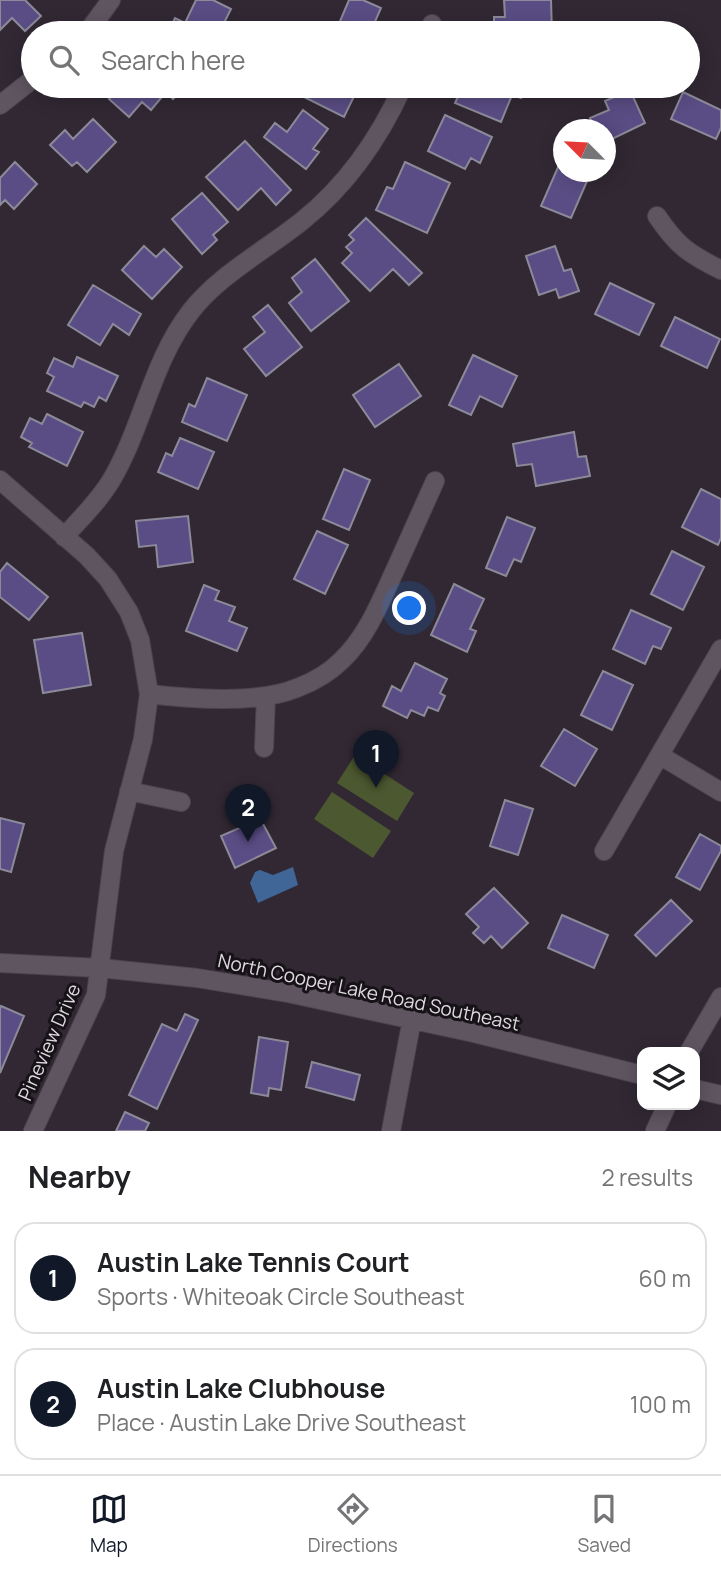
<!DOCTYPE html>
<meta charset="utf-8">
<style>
:root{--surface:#fff;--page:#f6f6f6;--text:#202124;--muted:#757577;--line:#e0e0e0;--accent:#111827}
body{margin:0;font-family:Manrope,sans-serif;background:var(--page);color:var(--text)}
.controls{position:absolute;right:21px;bottom:21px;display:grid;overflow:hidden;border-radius:14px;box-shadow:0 4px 18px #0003}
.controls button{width:63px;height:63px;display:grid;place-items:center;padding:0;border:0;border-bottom:2px solid var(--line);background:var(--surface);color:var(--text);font:35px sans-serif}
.compass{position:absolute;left:553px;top:119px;width:63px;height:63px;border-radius:50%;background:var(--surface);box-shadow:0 4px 18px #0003;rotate:294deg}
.you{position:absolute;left:410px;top:609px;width:24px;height:24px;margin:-18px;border:5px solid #fff;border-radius:50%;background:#1a73e8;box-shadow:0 0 0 10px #1a73e833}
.badge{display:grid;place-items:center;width:46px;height:46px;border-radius:50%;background:var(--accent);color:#fff;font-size:23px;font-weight:700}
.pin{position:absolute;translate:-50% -58px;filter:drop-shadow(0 2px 4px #0008)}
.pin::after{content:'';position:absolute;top:37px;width:24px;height:21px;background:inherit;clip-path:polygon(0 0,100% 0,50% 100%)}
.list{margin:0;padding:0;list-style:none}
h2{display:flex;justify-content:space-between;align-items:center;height:91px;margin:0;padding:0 28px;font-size:30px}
h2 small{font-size:23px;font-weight:400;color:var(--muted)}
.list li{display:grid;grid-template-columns:46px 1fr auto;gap:21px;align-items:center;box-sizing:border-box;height:112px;margin:0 14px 14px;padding:0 14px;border:2px solid var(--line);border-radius:21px}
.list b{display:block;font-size:26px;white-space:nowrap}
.list p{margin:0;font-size:23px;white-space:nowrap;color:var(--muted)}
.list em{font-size:23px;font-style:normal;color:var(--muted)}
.icon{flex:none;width:38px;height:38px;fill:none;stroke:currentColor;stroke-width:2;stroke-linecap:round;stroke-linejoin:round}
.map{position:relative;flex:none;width:721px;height:1131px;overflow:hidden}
.search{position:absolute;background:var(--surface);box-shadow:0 4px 18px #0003;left:21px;right:21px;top:21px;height:77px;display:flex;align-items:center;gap:18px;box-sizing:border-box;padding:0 24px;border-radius:38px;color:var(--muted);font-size:26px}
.sheet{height:343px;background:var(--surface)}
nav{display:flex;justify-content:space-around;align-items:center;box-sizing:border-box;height:98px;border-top:2px solid var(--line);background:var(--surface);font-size:19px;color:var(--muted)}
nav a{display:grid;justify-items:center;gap:4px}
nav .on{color:var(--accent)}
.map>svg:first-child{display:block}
.green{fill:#4c5830}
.water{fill:#406597}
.building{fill:#5a4d85;stroke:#8c8a99;stroke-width:2}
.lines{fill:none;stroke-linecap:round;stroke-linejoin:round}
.minor-casing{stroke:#4c454d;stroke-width:20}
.minor{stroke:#5f5561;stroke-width:18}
.labels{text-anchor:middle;stroke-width:6;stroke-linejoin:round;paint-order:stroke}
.street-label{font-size:19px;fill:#dfd9e0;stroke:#161217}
</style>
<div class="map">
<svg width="721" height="1131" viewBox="0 0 721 1131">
<rect width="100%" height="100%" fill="#312833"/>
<!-- green -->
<path class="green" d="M355 755 414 793 397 821 337 783Z
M332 792 391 831 373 858 314 819Z"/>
<!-- water -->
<path class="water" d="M293 867 298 885 258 903 250 883 255 872 260 870 273 875Z"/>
<!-- building -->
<path class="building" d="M0 0H25L41 16 25 31 12 18 0 30Z
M196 0H213L231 9 219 33H168L175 18 185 23Z
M349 0H363L381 8 370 33H335Z
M504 0H551L552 33H494V17H505Z
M121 86H176L181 90 173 99 166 92 151 110 142 102 129 117 109 99Z
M310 86H359L344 117 304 97Z
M463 86 483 88 484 86H526L521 98 512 95 501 122 455 103Z
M630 90 645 123 606 142V130H595L590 118 609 110 605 101Z
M683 92 721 110V128L716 139 671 119Z
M303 110 328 129 313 149 319 152 306 169 264 137 275 123 287 132Z
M445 115 492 137 480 163 471 158 465 169 428 151Z
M93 119 116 142 87 172 77 162 72 166 50 145 65 130 73 139Z
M245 141 291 190 276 205 261 188 238 210 206 177Z
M562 158 564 172H591L571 218 541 206Z
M15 162 37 184 14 209 5 200 0 205V178Z
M405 162 450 183 427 233 376 210 387 187 393 189Z
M202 193 228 222 213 235 217 240 202 254 172 219Z
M366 218 422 273 409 285 393 269 370 291 342 263 352 253 346 247 354 240 349 235Z
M144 246 156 257 164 249 182 267 152 299 122 270Z
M555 246 564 271 571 269 579 291 559 298 556 289 539 295 526 256Z
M315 259 349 301 311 331 289 303 302 292 292 278Z
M610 283 654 304 639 335 595 314Z
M93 285 141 314 129 335 113 324 100 345 68 325Z
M268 305 302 347 266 376 244 349 265 332 253 317Z
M675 317 720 339 707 368 661 346Z
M473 355 517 376 502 407 480 396 471 415 449 405Z
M77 357 118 376 106 401 99 397 94 407 84 402 81 407 47 391 54 377 47 373 54 358 73 367Z
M399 364 421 396 375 427 353 395Z
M207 378 247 395 227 441 182 422 189 404 195 407Z
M47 414 83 432 67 466 29 447 32 443 21 437 30 418 42 424Z
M574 432 578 457 586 456 590 476 536 486 532 464 517 466 513 444Z
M180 438 214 452 198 489 158 472 166 453 172 456Z
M344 469 370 480 349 530 323 519Z
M701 489 721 499V538L718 545 682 527Z
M188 516 193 562 158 567 156 545 139 547 136 521Z
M507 517 535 528 521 562 514 559 506 576 486 568Z
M317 531 348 545 325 594 294 579Z
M672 551 704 567 683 610 651 594Z
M7 563 48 597 29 620 0 597V572Z
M454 584 484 599 470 629 476 631 467 652 431 635Z
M204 585 219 591 215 600 235 607 229 621 247 628 237 651 186 631Z
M631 610 671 628 661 649 653 646 645 664 613 649Z
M82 633 91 685 43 693 34 640Z
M415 663 447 679 440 693 445 696 438 711 428 707 424 716 411 710 407 718 383 706 392 686 401 691Z
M603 671 633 685 612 730 581 715Z
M564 729 597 749 575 786 541 766Z
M505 800 533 809 518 855 490 846Z
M0 818 24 824 11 872 0 869Z
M253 822H262L276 848 235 868 221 836Z
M700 834 721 846V851L700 890 676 877Z
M494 888 528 923 502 948 491 936 484 943 473 933 479 927 466 914Z
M671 900 692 921 656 956 635 935Z
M562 915 608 935 594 968 548 948Z
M1 1006 24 1016 0 1073V1009Z
M185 1014 198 1020 157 1109 129 1095 162 1024 177 1031Z
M259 1037 288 1042 281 1090 269 1088 268 1096 251 1093Z
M312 1062 360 1075 354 1100 306 1087Z
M125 1112 149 1123 145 1131H116Z"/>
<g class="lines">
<defs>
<path id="minor" d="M87 33 111 0
M428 33 432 24
M0 105 33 79
M657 216C677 246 689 254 721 270
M0 480 87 556 108 579 129 612 140 640 149 694 143 739 114 851 96 995 33 1131
M64 537C81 518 99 501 112 479 143 426 152 361 191 311 220 274 266 250 302 221 347 185 380 137 403 86
M149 694C190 699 258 704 297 688 313 682 330 672 342 660 368 635 381 600 396 568 409 539 422 510 435 481
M264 748 266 696
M661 756 721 792
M129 791 181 802
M604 851 721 649
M0 963 100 968 197 978 288 993 474 1033 642 1075
M689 1052 721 997
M695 1089 721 1095
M391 1131 412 1019
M655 1131 667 1105"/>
</defs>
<!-- minor casing -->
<use href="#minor" class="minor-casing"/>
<!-- minor -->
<use href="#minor" class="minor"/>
</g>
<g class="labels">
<!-- street labels -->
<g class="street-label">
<text transform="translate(369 992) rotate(12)" y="7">North Cooper Lake Road Southeast</text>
<text transform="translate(49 1042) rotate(-66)" y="7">Pineview Drive</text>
</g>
</g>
</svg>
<div class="controls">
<button><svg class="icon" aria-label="layers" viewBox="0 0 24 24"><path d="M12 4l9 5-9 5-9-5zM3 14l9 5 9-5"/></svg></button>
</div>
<svg class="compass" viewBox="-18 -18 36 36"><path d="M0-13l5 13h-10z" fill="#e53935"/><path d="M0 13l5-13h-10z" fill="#757577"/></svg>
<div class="you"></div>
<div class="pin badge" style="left:376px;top:788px">1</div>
<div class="pin badge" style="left:248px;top:842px">2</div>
<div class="search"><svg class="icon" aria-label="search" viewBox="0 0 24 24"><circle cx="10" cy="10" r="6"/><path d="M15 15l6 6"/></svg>Search here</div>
</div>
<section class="sheet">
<h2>Nearby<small>2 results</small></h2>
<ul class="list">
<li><span class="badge">1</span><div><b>Austin Lake Tennis Court</b><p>Sports · Whiteoak Circle Southeast</p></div><em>60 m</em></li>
<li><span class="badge">2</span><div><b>Austin Lake Clubhouse</b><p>Place · Austin Lake Drive Southeast</p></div><em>100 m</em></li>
</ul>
</section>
<nav>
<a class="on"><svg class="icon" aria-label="map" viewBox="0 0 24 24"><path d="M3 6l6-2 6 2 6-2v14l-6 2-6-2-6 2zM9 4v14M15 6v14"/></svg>Map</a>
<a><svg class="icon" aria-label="directions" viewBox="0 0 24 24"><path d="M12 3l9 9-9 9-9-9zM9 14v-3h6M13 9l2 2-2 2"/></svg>Directions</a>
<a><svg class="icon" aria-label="saved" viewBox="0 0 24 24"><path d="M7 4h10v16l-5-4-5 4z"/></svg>Saved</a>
</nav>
